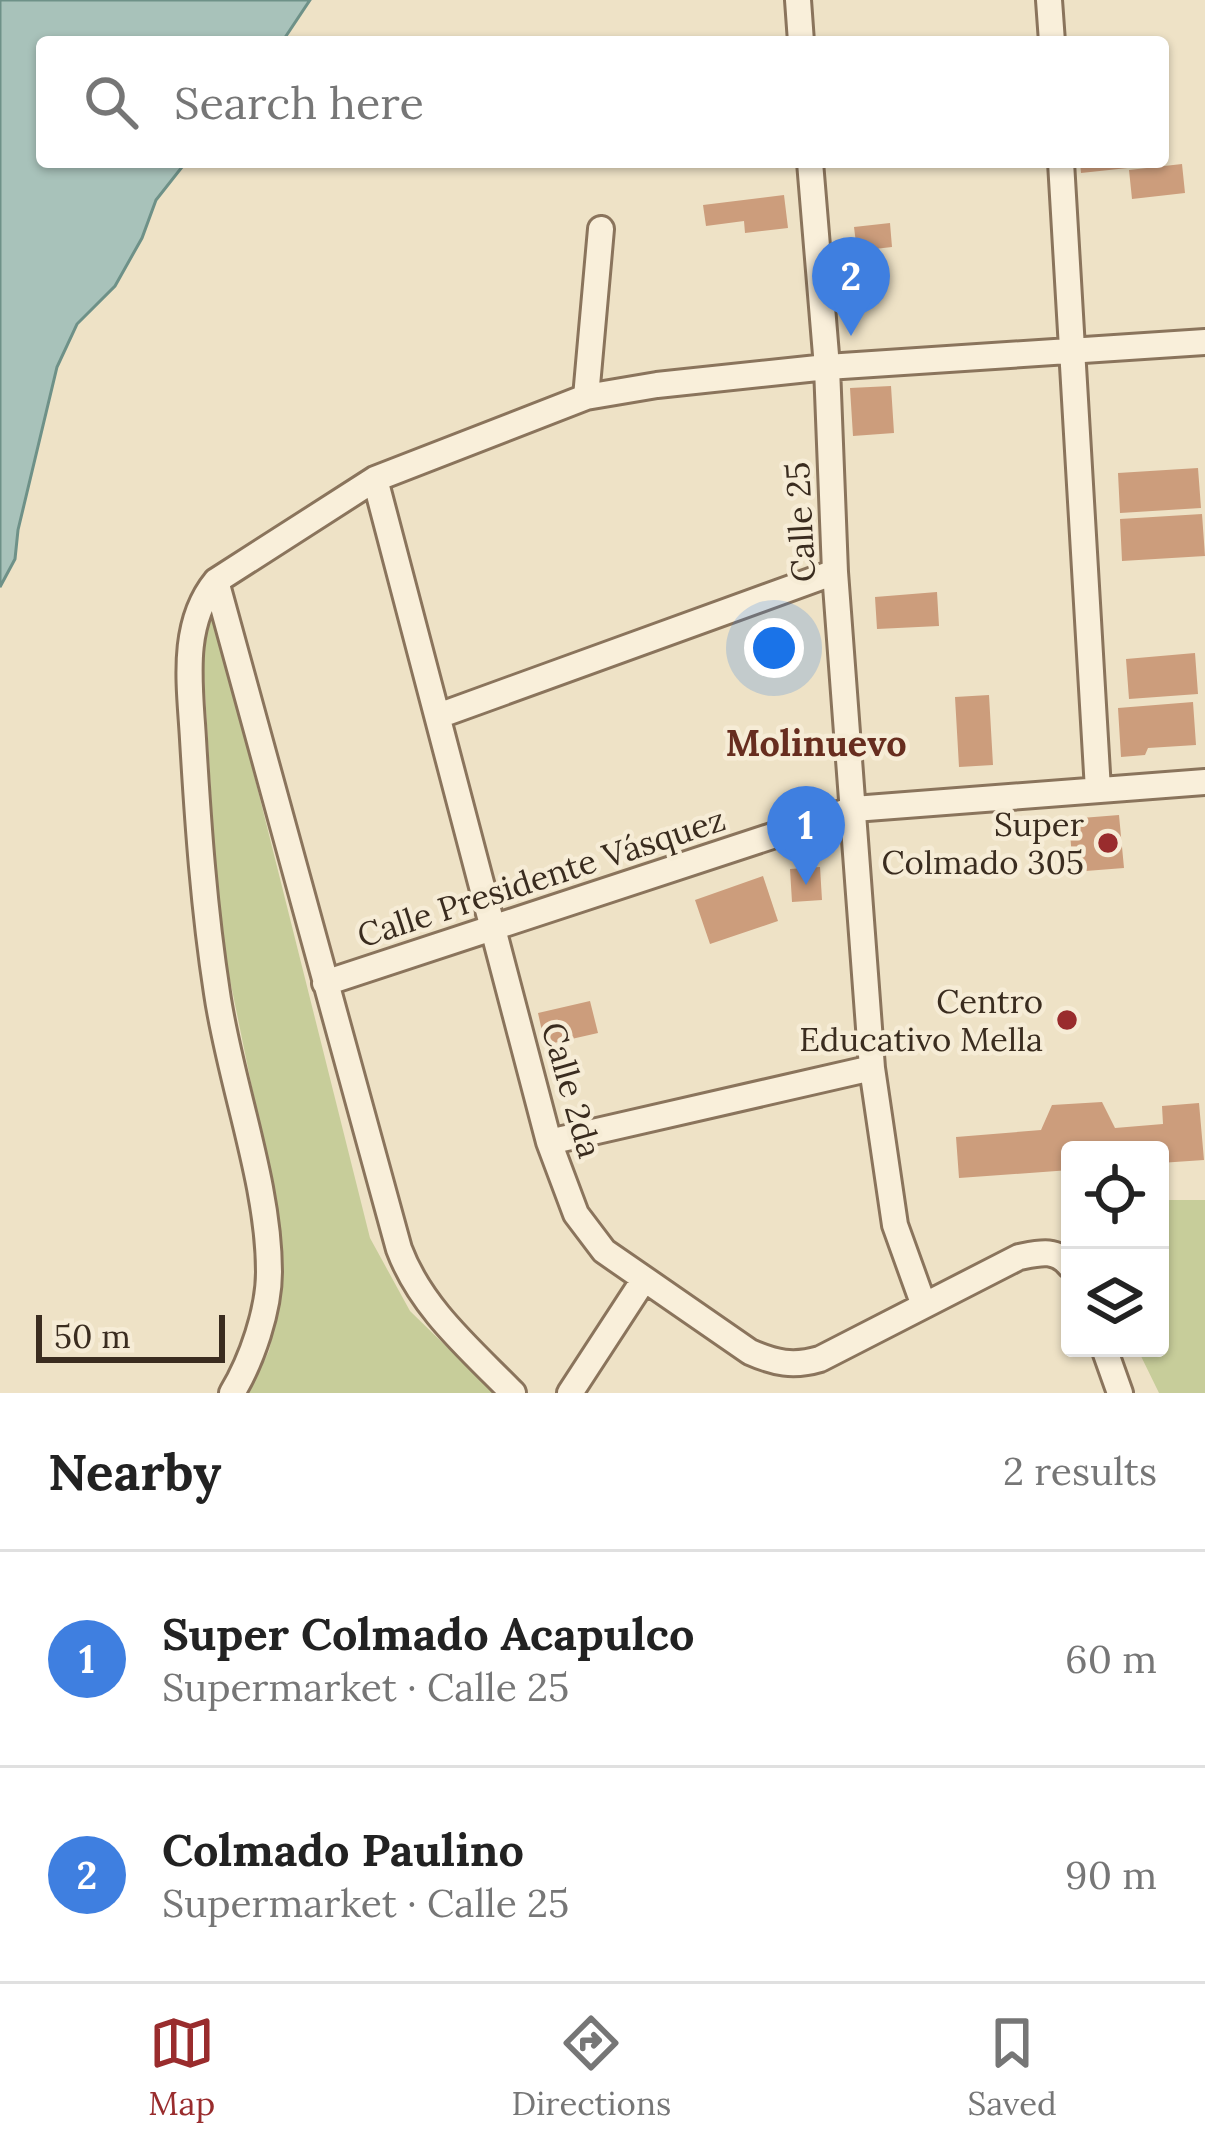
<!DOCTYPE html>
<meta charset="utf-8">
<style>
:root{--surface:#fff;--page:#f6f6f6;--text:#222;--muted:#767676;--line:#e0e0e0;--accent:#992c2d}
body{margin:0;font-family:Lora,serif;background:var(--page);color:var(--text)}
.controls{position:absolute;right:36px;bottom:36px;display:grid;overflow:hidden;border-radius:12px;box-shadow:0 3px 9px #0004}
.controls button{width:108px;height:108px;display:grid;place-items:center;padding:0;border:0;border-bottom:3px solid var(--line);background:var(--surface);color:var(--text);font:60px sans-serif}
.scale{position:absolute;left:36px;bottom:30px;width:189px;box-sizing:border-box;padding-left:12px;border:6px solid #3a2c1f;border-top:0;font-size:33px;line-height:42px;white-space:nowrap;color:#3a2c1f;-webkit-text-stroke:9px #f6ecd6;paint-order:stroke}
.you{position:absolute;left:774px;top:648px;width:42px;height:42px;margin:-30px;border:9px solid #fff;border-radius:50%;background:#1a73e8;box-shadow:0 0 0 18px #1a73e833}
.badge{display:grid;place-items:center;width:78px;height:78px;border-radius:50%;background:var(--accent);color:#fff;font-size:39px;font-weight:700}
.pin{position:absolute;translate:-50% -99px;filter:drop-shadow(0 3px 6px #0008)}
.pin::after{content:'';position:absolute;top:63px;width:42px;height:36px;background:inherit;clip-path:polygon(0 0,100% 0,50% 100%)}
.list{margin:0;padding:0;list-style:none}
h2{display:flex;justify-content:space-between;align-items:center;height:156px;margin:0;padding:0 48px;font-size:51px}
h2 small{font-size:39px;font-weight:400;color:var(--muted)}
.list li{display:grid;grid-template-columns:78px 1fr auto;gap:36px;align-items:center;box-sizing:border-box;height:216px;padding:0 48px;border-top:3px solid var(--line)}
.list b{display:block;font-size:45px;white-space:nowrap}
.list p{margin:0;font-size:39px;white-space:nowrap;color:var(--muted)}
.list em{font-size:39px;font-style:normal;color:var(--muted)}
.icon{flex:none;width:66px;height:66px;fill:none;stroke:currentColor;stroke-width:2;stroke-linecap:round;stroke-linejoin:round}
.map{position:relative;flex:none;width:1205px;height:1393px;overflow:hidden}
.search{position:absolute;background:var(--surface);box-shadow:0 3px 9px #0004;left:36px;right:36px;top:36px;height:132px;display:flex;align-items:center;gap:30px;box-sizing:border-box;padding:0 42px;border-radius:12px;color:var(--muted);font-size:45px}
.sheet{height:588px;background:var(--surface)}
nav{display:flex;justify-content:space-around;align-items:center;box-sizing:border-box;height:168px;border-top:3px solid var(--line);background:var(--surface);font-size:33px;color:var(--muted)}
nav a{display:grid;justify-items:center;gap:6px}
nav .on{color:var(--accent)}
.map>svg:first-child{display:block}
.green{fill:#c7cd9a}
.water{fill:#a8c2ba;stroke:#6e9188;stroke-width:3}
.building{fill:#cc9d7c}
.lines{fill:none;stroke-linecap:round;stroke-linejoin:round}
.minor-casing{stroke:#8a745c;stroke-width:30}
.minor{stroke:#f9efda;stroke-width:24}
.poi-dot{fill:#992c2d;stroke:#f6ecd6;stroke-width:4.5}
.labels{text-anchor:middle;stroke-width:9;stroke-linejoin:round;paint-order:stroke}
.street-label{font-size:33px;fill:#3a2c1f;stroke:#f6ecd6}
.poi-label{font-size:33px;fill:#3a2c1f;stroke:#f6ecd6;text-anchor:end}
.neighbourhood-label{font-size:36px;font-weight:bold;fill:#672d1f;stroke:#f6ecd6}
</style>
<div class="map">
<svg width="1205" height="1393" viewBox="0 0 1205 1393">
<rect width="100%" height="100%" fill="#eee2c6"/>
<!-- green -->
<path class="green" d="M213 611 370 1238 410 1311 494 1393H248L269 1351 283 1286 277 1210 219 926 202 641Z
M1160 1200H1205V1393H1159L1137 1348H1160Z"/>
<!-- water -->
<path class="water" d="M0 0H310L282 42H42V162H186L156 200 142 238 115 286 77 324 57 367 18 530 15 559 0 587Z"/>
<!-- building -->
<path class="building" d="M1080 162H1136L1137 167 1081 173Z
M1182 164 1185 193 1132 199 1129 170Z
M784 195 788 228 745 233 744 221 706 226 703 205Z
M890 223 892 247 857 251 854 227Z
M891 386 894 433 853 436 850 388Z
M1198 468 1201 508 1120 513 1118 473Z
M1202 514 1205 556 1122 561 1120 519Z
M937 592 939 626 877 629 875 597Z
M1195 653 1198 694 1129 699 1126 659Z
M989 695 993 765 959 767 955 697Z
M1193 702 1196 745 1148 748 1145 755 1121 757 1118 708Z
M1119 815 1124 868 1073 872 1069 819Z
M820 867 822 900 792 902 790 869Z
M763 876 778 921 710 944 695 900Z
M590 1001 598 1033 545 1045 538 1013Z
M1102 1102 1115 1128 1163 1124 1162 1106 1199 1103 1204 1160 1160 1163V1150H1070V1170L959 1178 956 1137 1041 1130 1052 1105Z"/>
<g class="lines">
<defs>
<path id="minor" d="M798 0 801 42
M1049 0 1052 42
M810 162 827 367 835 572 872 1068 895 1225 923 1303
M1061 162 1098 790
M586 397 601 229
M375 479 549 1142 576 1214 604 1251 750 1352C775 1363 793 1367 820 1359L1019 1257C1039 1253 1056 1248 1070 1266
M216 581 399 1249C421 1308 470 1349 513 1393
M438 716 835 572
M325 983 854 809 1205 782
M549 1142 872 1068
M1104 1348 1120 1393
M232 1393C252 1360 269 1310 269 1272 269 1182 230 1083 217 993 204 909 198 824 193 739 190 686 180 625 216 581L375 479 586 397 657 385 827 367 1205 342
M570 1393 643 1281"/>
</defs>
<!-- minor casing -->
<use href="#minor" class="minor-casing"/>
<!-- minor -->
<use href="#minor" class="minor"/>
</g>
<!-- markers -->
<g class="poi-dot">
<circle cx="1108" cy="843" r="12"/>
<circle cx="1067" cy="1020" r="12"/>
</g>
<g class="labels">
<!-- street labels -->
<g class="street-label">
<text transform="translate(800 522) rotate(-93)" y="12">Calle 25</text>
<text transform="translate(541 877) rotate(-18)" y="12">Calle Presidente Vásquez</text>
<text transform="translate(572 1090) rotate(74)" y="12">Calle 2da</text>
</g>
<!-- poi labels -->
<g class="poi-label">
<text x="1084" y="836">Super<tspan x="1084" dy="38">Colmado 305</tspan></text>
<text x="1043" y="1013">Centro<tspan x="1043" dy="38">Educativo Mella</tspan></text>
</g>
<!-- neighbourhood labels -->
<g class="neighbourhood-label">
<text x="816" y="756">Molinuevo</text>
</g>
</g>
</svg>
<div class="controls">
<button><svg class="icon" aria-label="locate" viewBox="0 0 24 24"><circle cx="12" cy="12" r="6"/><path d="M12 2v4M12 18v4M2 12h4M18 12h4"/></svg></button>
<button><svg class="icon" aria-label="layers" viewBox="0 0 24 24"><path d="M12 4l9 5-9 5-9-5zM3 14l9 5 9-5"/></svg></button>
</div>
<div class="scale">50 m</div>
<div class="you"></div>
<div class="pin badge" style="left:806px;top:885px;background:#3f7fe0">1</div>
<div class="pin badge" style="left:851px;top:336px;background:#3f7fe0">2</div>
<div class="search"><svg class="icon" aria-label="search" viewBox="0 0 24 24"><circle cx="10" cy="10" r="6"/><path d="M15 15l6 6"/></svg>Search here</div>
</div>
<section class="sheet">
<h2>Nearby<small>2 results</small></h2>
<ul class="list">
<li><span class="badge" style="background:#3f7fe0">1</span><div><b>Super Colmado Acapulco</b><p>Supermarket · Calle 25</p></div><em>60 m</em></li>
<li><span class="badge" style="background:#3f7fe0">2</span><div><b>Colmado Paulino</b><p>Supermarket · Calle 25</p></div><em>90 m</em></li>
</ul>
</section>
<nav>
<a class="on"><svg class="icon" aria-label="map" viewBox="0 0 24 24"><path d="M3 6l6-2 6 2 6-2v14l-6 2-6-2-6 2zM9 4v14M15 6v14"/></svg>Map</a>
<a><svg class="icon" aria-label="directions" viewBox="0 0 24 24"><path d="M12 3l9 9-9 9-9-9zM9 14v-3h6M13 9l2 2-2 2"/></svg>Directions</a>
<a><svg class="icon" aria-label="saved" viewBox="0 0 24 24"><path d="M7 4h10v16l-5-4-5 4z"/></svg>Saved</a>
</nav>
